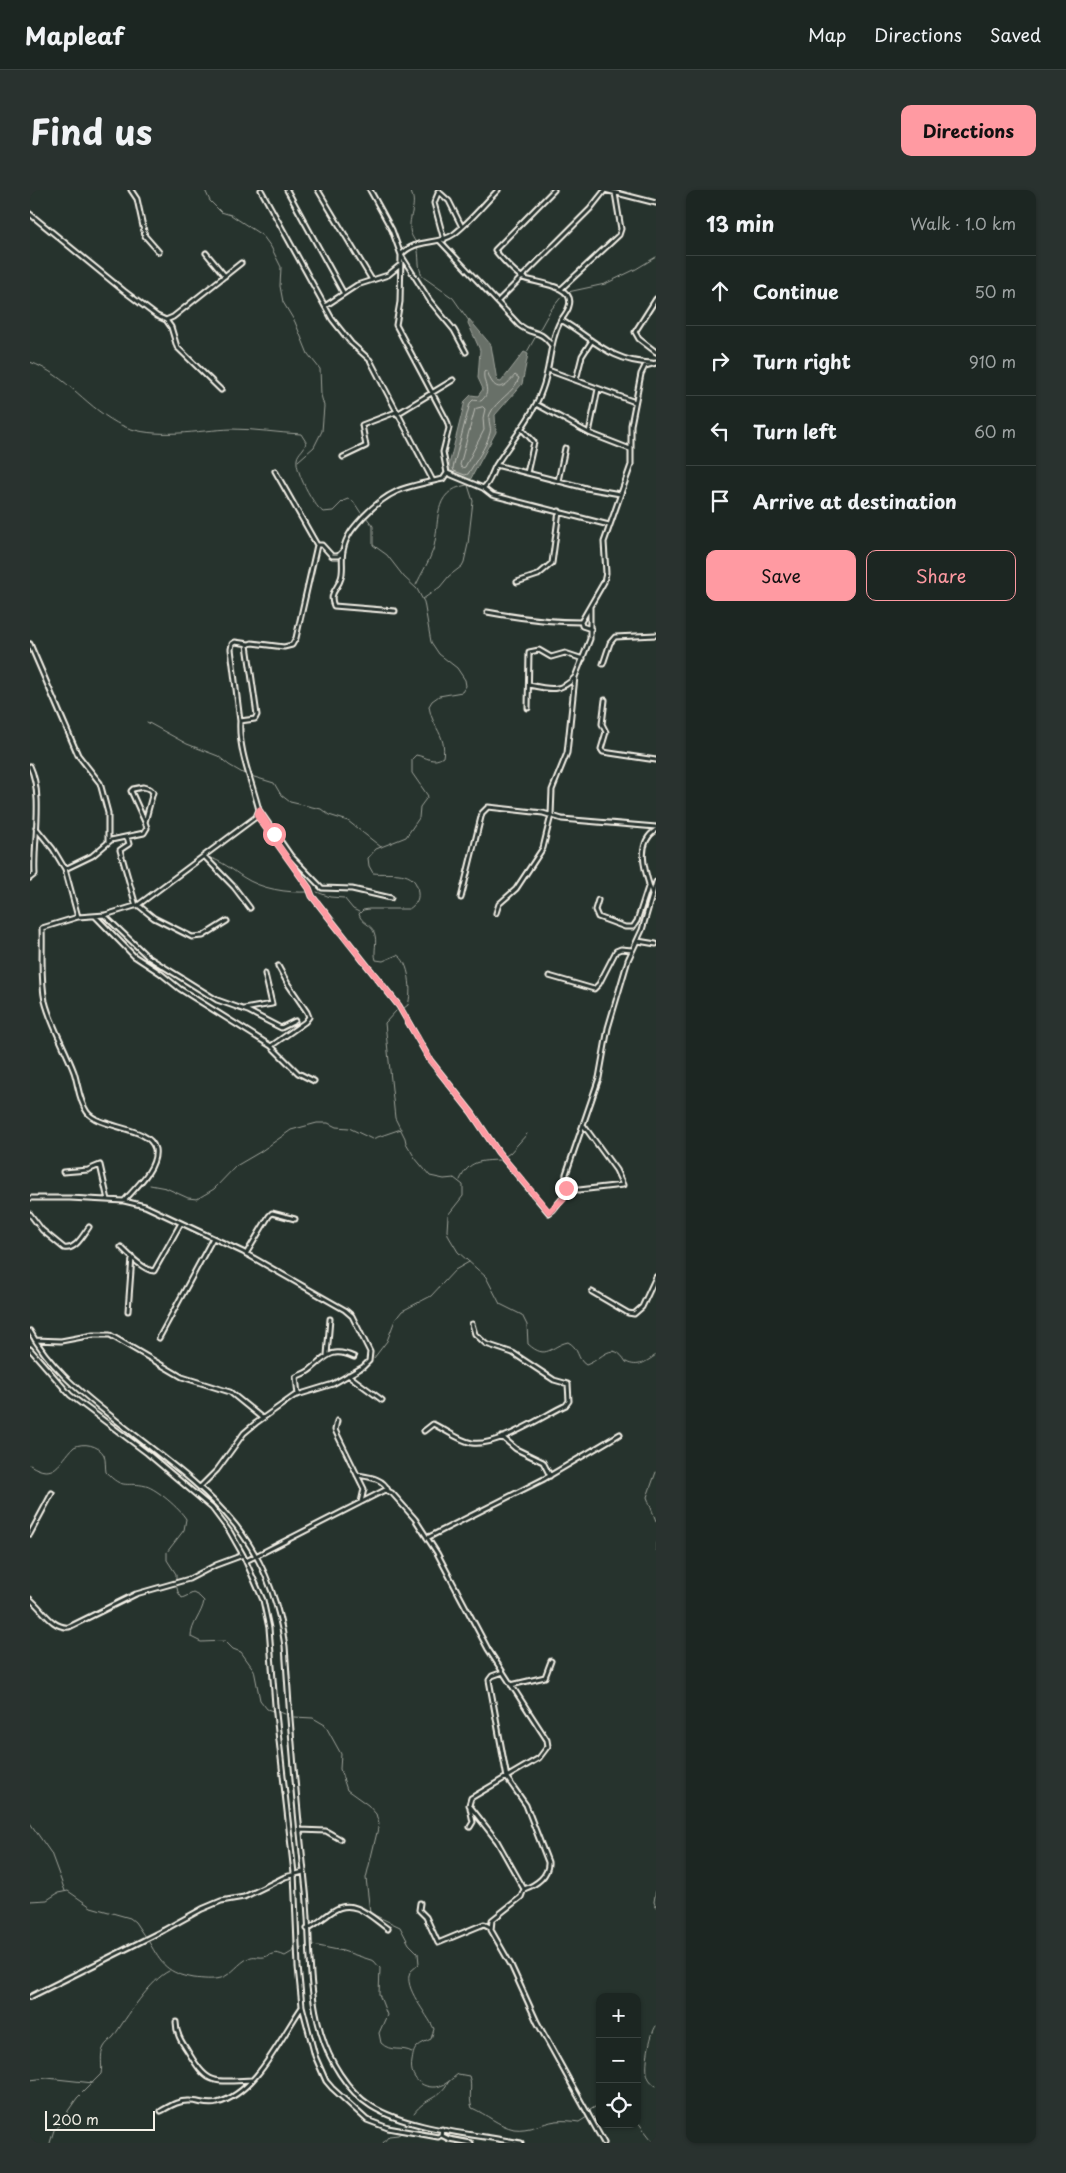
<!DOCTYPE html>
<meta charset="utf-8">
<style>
:root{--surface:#1c2622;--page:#29322f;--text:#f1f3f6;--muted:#a0a5a5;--line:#3a4340;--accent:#ff9aa2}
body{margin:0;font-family:"Playpen Sans",sans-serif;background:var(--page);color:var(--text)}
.controls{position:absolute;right:15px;bottom:15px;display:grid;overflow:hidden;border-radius:10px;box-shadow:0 1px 4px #0004}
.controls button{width:45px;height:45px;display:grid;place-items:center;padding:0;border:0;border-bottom:1px solid var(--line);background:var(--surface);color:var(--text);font:25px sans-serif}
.scale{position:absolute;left:15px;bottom:12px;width:110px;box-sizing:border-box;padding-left:5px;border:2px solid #f4f1e8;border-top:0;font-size:14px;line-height:18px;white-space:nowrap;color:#f4f1e8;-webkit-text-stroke:4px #26332d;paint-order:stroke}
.stop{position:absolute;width:15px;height:15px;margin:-11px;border:4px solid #ff9aa2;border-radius:50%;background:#fff}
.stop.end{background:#ff9aa2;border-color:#fff;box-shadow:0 1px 5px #0008}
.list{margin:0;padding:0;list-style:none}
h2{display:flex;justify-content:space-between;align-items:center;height:65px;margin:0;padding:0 20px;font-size:21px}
h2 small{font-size:16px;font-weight:400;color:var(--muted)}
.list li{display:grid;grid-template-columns:32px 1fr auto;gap:15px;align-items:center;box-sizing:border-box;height:70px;padding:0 20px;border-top:1px solid var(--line)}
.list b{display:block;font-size:19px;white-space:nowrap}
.list em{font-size:16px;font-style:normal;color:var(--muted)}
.actions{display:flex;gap:10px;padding:15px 20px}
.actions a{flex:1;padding:11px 0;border:1px solid var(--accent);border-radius:10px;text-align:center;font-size:18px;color:var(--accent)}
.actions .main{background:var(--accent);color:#111}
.icon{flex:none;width:28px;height:28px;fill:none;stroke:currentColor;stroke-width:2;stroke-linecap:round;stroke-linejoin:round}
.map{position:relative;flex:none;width:626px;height:1953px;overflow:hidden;border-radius:10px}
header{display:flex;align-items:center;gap:30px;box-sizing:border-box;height:70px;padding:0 25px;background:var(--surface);border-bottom:1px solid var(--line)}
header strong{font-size:24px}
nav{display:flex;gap:28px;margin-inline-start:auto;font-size:18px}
.intro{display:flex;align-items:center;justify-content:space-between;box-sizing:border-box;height:120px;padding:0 30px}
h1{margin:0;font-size:35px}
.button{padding:12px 22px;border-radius:10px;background:var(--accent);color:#111;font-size:18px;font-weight:700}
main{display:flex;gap:30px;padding:0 30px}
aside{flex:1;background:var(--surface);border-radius:10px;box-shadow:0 1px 4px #0004}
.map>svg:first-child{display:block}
.water{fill:#676f68;stroke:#9fa39b}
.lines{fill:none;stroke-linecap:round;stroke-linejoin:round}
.shore{stroke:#bcbdb5;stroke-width:1}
.stream{stroke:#9fa39b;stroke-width:1}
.street-casing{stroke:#f4f1e8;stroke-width:7}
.street{stroke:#26332d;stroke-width:3}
.route{stroke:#ff9aa2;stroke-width:6}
</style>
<header>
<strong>Mapleaf</strong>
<nav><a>Map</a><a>Directions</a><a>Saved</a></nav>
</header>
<div class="intro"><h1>Find us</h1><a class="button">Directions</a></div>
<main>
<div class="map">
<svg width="626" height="1953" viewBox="0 0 626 1953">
<rect width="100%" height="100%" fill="#26332d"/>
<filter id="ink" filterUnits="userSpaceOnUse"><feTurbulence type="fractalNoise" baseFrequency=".02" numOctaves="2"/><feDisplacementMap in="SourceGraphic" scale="10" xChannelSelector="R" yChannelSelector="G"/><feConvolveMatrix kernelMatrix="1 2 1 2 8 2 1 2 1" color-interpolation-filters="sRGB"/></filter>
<g filter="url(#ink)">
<!-- water -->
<path class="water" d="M439 129 461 155 467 191 471 192 494 162 498 164 492 194 465 225 466 242 439 292 417 283 435 211 441 205 448 206 453 199 448 188 450 160 438 133Z"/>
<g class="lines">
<!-- shore -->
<path class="shore" d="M457 181C459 184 459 188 462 192 470 204 480 191 485 185L489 188C484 203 466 210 460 224 457 231 462 237 460 243 456 258 445 272 438 284L435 285 424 281 423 278 440 213 443 210 451 211C463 201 452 194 454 182Z
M453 217 455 219 453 228 454 240 435 277 432 278 430 275 445 219Z"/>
<!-- stream -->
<path class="stream" d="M175 0 180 11 191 22 201 25 233 46 241 57 251 77 250 96 253 112 265 132 278 164 290 179 291 205 294 216 292 241 284 257 268 271
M379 0C389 11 379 25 380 38 380 46 385 49 387 56 390 66 387 78 393 87L423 108 439 131
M538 102 575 94 606 79 626 67
M497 162 520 121 532 106
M0 172C37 185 58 220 93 236 125 250 169 240 202 239 225 239 248 243 271 244L276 252C275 260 268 262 267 269 265 281 283 315 293 322L303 321 313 311 318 309 323 311 331 323
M336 327 343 336V355L357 365 374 387 387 399 394 412 401 452 409 464 427 478 435 490 436 496 432 502 409 506 402 511 399 516C402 538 417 545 413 567 403 574 397 567 386 565L382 569V583L398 606 390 617 389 628 376 647 346 659 338 668 339 676 343 683C360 685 387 678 388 703 389 710 385 715 379 719H339L333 720 329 724C331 733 341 734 344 742 348 752 343 761 346 770L353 771 367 765C380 771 382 803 378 815L374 818
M386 395C391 384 399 372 403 360 411 334 400 301 437 295
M393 409 410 397 419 386 432 376 434 372 438 354 443 311 437 292
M117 532 157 554 188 566 199 575 216 585
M221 586 244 593 251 605 260 612 291 619 299 625 318 631 351 657
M180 668C190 670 204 681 213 687 231 699 257 703 278 702
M287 702 300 707 314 708 323 719 329 722
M366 821 355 833 365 928 375 948 376 953 385 968 400 986 414 989 424 988 433 995V1006L418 1025 417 1041 419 1047 428 1062 456 1087 470 1114 492 1125 497 1135 498 1154C517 1171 520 1156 538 1152 549 1157 547 1170 556 1175 573 1169 582 1149 596 1172 608 1178 616 1172 626 1165
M474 967 480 963 497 944
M430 990C439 970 450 971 470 970
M120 995 136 998 158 1008 167 1009 184 999 206 976 230 962 254 945 261 940 287 933H298L306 937 319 938 342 949 371 939
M344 1168 357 1151 365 1130 372 1121 401 1106 425 1080 439 1072
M0 1275C25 1291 29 1272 44 1257 53 1252 69 1255 74 1265 76 1271 75 1277 76 1282 93 1301 97 1291 116 1296 127 1299 150 1319 156 1329L154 1340 137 1362V1370L146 1384V1391
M626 1282 617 1307 626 1331
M626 1353V1360
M146 1394 148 1402 152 1408 163 1403 169 1406 174 1411C172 1424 161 1434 161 1447L171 1452 195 1451 203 1459 211 1462 224 1480 230 1510 237 1519 243 1521
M247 1521 255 1524
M264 1527 283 1528 295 1535 311 1564 310 1579 317 1600 338 1615 346 1624 349 1634 336 1688 340 1723 370 1737 379 1754 388 1763 389 1774 380 1782C373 1798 397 1823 404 1839L401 1849C397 1851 391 1853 387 1857 383 1861 383 1866 382 1871 378 1891 398 1903 415 1894 420 1891 424 1887 428 1884L439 1886C443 1897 438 1907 442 1918 456 1924 469 1936 484 1939 499 1941 512 1933 526 1931 534 1930 542 1931 549 1932L557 1927
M0 1633 21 1663 35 1701
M626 1699 624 1712 626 1717
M0 1711 17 1710 28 1703 38 1701 61 1717 100 1728 105 1732 115 1747
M119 1752C132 1775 137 1783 164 1788 173 1789 182 1790 191 1788 203 1784 208 1773 219 1768 224 1765 228 1768 234 1767 244 1764 244 1761 255 1766L265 1760
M283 1755 313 1761 344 1771 350 1778 349 1804 357 1825 349 1843 351 1853C361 1863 371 1856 382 1862
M269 1759 273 1758
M626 1836C620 1844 614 1877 618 1887 620 1891 623 1894 626 1896
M0 1890 17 1888 63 1893
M384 1923C397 1906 408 1911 419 1891
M561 1924 560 1920 570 1914
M607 1931 621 1949 626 1952
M20 1953 24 1940 34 1931 38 1921 47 1908 71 1884C73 1875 69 1866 74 1857 76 1853 81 1850 84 1846 96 1828 121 1789 139 1781
M353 1953 359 1946 368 1945 373 1942"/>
<defs>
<path id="street" d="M101 0 107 9 115 46 129 62
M231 0 302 129 321 153 340 170 403 291
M257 0 313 102
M288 0 342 90
M340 0 362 40 371 65 400 111 424 140 436 162
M524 0 465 60C469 66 486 84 493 88 504 93 546 95 539 116 538 121 534 126 531 130
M575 0 626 13
M408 1 419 11 432 37
M409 1 404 13 414 50
M0 24 94 101 127 126 136 130 141 137 147 157 191 200
M410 51 489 135C504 147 508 137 522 156
M176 63 195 86
M531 99 589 45 591 39 585 3
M626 109 605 142 609 149 626 162
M468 111 560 19 575 0
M295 116 327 95 358 85 369 76
M136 130 143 127 211 73
M518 180 605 212
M546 190 552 166 561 152
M506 214 559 243 600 259
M367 224 423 190
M491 238 504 252 497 283
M559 243 568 199
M313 267 336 256 332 235 366 222
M466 275 556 298 590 304
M245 281 287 355
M417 283 413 262 419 238 417 231 366 135 370 112 371 65C385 48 407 56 424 44 440 32 454 14 468 0
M417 283 453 298 462 305 579 335
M528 291 535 258
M453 298C461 292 461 283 466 275 482 250 502 228 512 200 521 177 519 151 531 130 564 149 580 172 622 173
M487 392 508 385 522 373 529 321
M365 421 304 416C298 403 308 399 311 388 314 380 311 370 313 361 316 345 324 337 334 326 361 298 376 297 413 289L417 283
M457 422C489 428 518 432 551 432L574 392 576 383 574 352 601 275V235L611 184 615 176 626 173
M551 432 552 436 561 439
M0 454 48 565 70 593 78 623V652
M573 474 580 453 585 447 626 445
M499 495C517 499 531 503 545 487L560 449V417
M575 510 572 534 576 542 571 559 573 562 626 570
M498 518 499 462 509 460 521 467 535 463 553 469
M210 531 201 459 202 454 205 452 219 454
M0 576C14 606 3 651 5 684L0 688
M229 620 261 666 292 698 322 699 361 708
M227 625 279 698 282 706 369 816 400 870 442 923 468 962 519 1023 523 1020 535 1005 536 984 569 888 578 838 598 770 612 740 626 692
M6 638 23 659 35 679 48 727
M97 647 99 654 90 660 106 716
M174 666 204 697 220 718
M35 679 62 666 81 650 114 643 117 638 115 632 101 601 103 599 113 597 120 599 123 602 115 632
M622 704C616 684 604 654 626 640
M431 708 452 623 458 617 513 623 532 629 626 637
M568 710 565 720 568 727 595 737H603L607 731 619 694
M108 715 124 728 162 747 173 746 197 731
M466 723 469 714 486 699 513 658 521 625 522 600 537 563 545 487
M65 726 104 766 130 783 150 799 241 856 268 883 284 891
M75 726 118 767 187 810 218 821 251 838 265 831
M608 751 626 754
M519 786 564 799 569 794 586 761 591 759 602 760
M214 819 242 814 235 784
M241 856 275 832 279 827 277 822 258 794 248 776
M33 982 58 980 70 975 78 1010
M536 998 549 1000 593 995 586 980 554 936
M0 1008H40L94 1011 115 1016 213 1062 315 1120 322 1126 340 1162 339 1171 333 1177 303 1194 264 1206 226 1233 214 1243 187 1280 170 1297
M94 1011C105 998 128 978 125 959 120 936 69 939 57 922 49 911 48 894 44 882 35 858 21 835 15 811 10 788 13 762 12 738L48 727 75 725 108 715 226 627 229 620C222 592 208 560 210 531L225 529 227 525 217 455 222 453 254 457 262 455 266 448 287 355H292L302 366H308L313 361
M0 1024 12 1040 34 1058C46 1060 53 1045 59 1037
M91 1057C99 1065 113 1080 124 1081L151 1033
M216 1064 239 1026 242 1023 265 1029
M562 1102 598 1123 604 1124 612 1117 626 1087
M98 1121 102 1067
M0 1141C18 1175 48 1200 77 1223 166 1295 237 1332 255 1456 260 1538 267 1619 276 1701 281 1748 277 1797 291 1843 299 1870 317 1901 341 1916 379 1940 446 1944 491 1953
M129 1148 183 1048
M5 1150 31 1151 63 1145H80L152 1187 200 1202 232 1228
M0 1159 40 1205 117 1263 182 1318 200 1342 213 1365 233 1410 239 1438 245 1515 264 1683 268 1777 272 1816 285 1866 296 1891 302 1898 337 1930 358 1938 408 1947 411 1945
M297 1165 300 1129
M318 1185 352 1210
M268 1205 266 1187C271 1184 277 1183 281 1179 297 1166 302 1157 324 1167
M307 1231 305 1240 334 1299 331 1312
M394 1241 403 1234C416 1240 428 1250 442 1253 467 1257 513 1226 536 1215L539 1211 538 1194 524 1190 483 1163 456 1154 445 1144 442 1134
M472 1247 486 1259 513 1272 520 1286
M327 1285C339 1287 353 1288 358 1300
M0 1344 22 1303
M397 1348 514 1289 590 1244
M216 1371 355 1300 362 1303 385 1329 407 1363 458 1459 517 1550 518 1556 509 1568 441 1608 439 1615 467 1651 494 1699 491 1707 462 1730 461 1740 481 1775 507 1832 574 1953
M0 1409C12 1418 22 1439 39 1437L106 1404 159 1389 186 1375 213 1365
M473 1482 462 1486 459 1490 477 1588 496 1615 518 1672C519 1686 506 1695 494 1699
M481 1495 515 1487 521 1471
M440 1618 443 1632 440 1637
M270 1640 296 1641 310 1649
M390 1713 389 1720 396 1727 408 1753 454 1734 460 1737
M277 1739C287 1734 294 1727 303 1721 324 1707 342 1728 358 1739
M0 1807 134 1740 172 1719 191 1711 214 1707 255 1687 273 1682
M146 1832C146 1843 151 1851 157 1860 178 1895 181 1892 221 1890
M131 1921C140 1916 149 1910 160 1911 169 1911 177 1916 187 1913 227 1903 250 1848 272 1817
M412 1939 411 1945 419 1949 441 1953"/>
</defs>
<!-- street casing -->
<use href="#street" class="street-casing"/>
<!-- street -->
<use href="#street" class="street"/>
</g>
</g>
<g class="lines" filter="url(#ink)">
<!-- route -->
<path class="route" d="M244 644 229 620 227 626 279 698 282 706 369 816 400 870 442 923 468 962 519 1022 534 1008 536 998"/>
</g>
</svg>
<div class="controls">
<button>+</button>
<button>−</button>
<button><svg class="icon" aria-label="locate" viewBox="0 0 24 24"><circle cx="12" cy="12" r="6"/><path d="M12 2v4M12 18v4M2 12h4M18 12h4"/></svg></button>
</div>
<div class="scale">200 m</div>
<div class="stop" style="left:244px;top:644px"></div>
<div class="stop end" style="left:536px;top:998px"></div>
</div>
<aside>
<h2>13 min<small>Walk · 1.0 km</small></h2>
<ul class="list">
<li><svg class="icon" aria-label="ahead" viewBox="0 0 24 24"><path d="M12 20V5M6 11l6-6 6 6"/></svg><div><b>Continue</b></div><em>50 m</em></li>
<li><svg class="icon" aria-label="right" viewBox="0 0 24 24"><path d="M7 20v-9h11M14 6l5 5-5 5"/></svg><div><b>Turn right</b></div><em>910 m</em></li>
<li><svg class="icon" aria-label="left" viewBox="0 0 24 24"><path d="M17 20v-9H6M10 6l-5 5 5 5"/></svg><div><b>Turn left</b></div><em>60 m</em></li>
<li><svg class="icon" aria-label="arrive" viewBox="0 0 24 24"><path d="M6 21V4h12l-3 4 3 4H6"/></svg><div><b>Arrive at destination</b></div></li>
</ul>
<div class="actions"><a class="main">Save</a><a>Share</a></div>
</aside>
</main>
